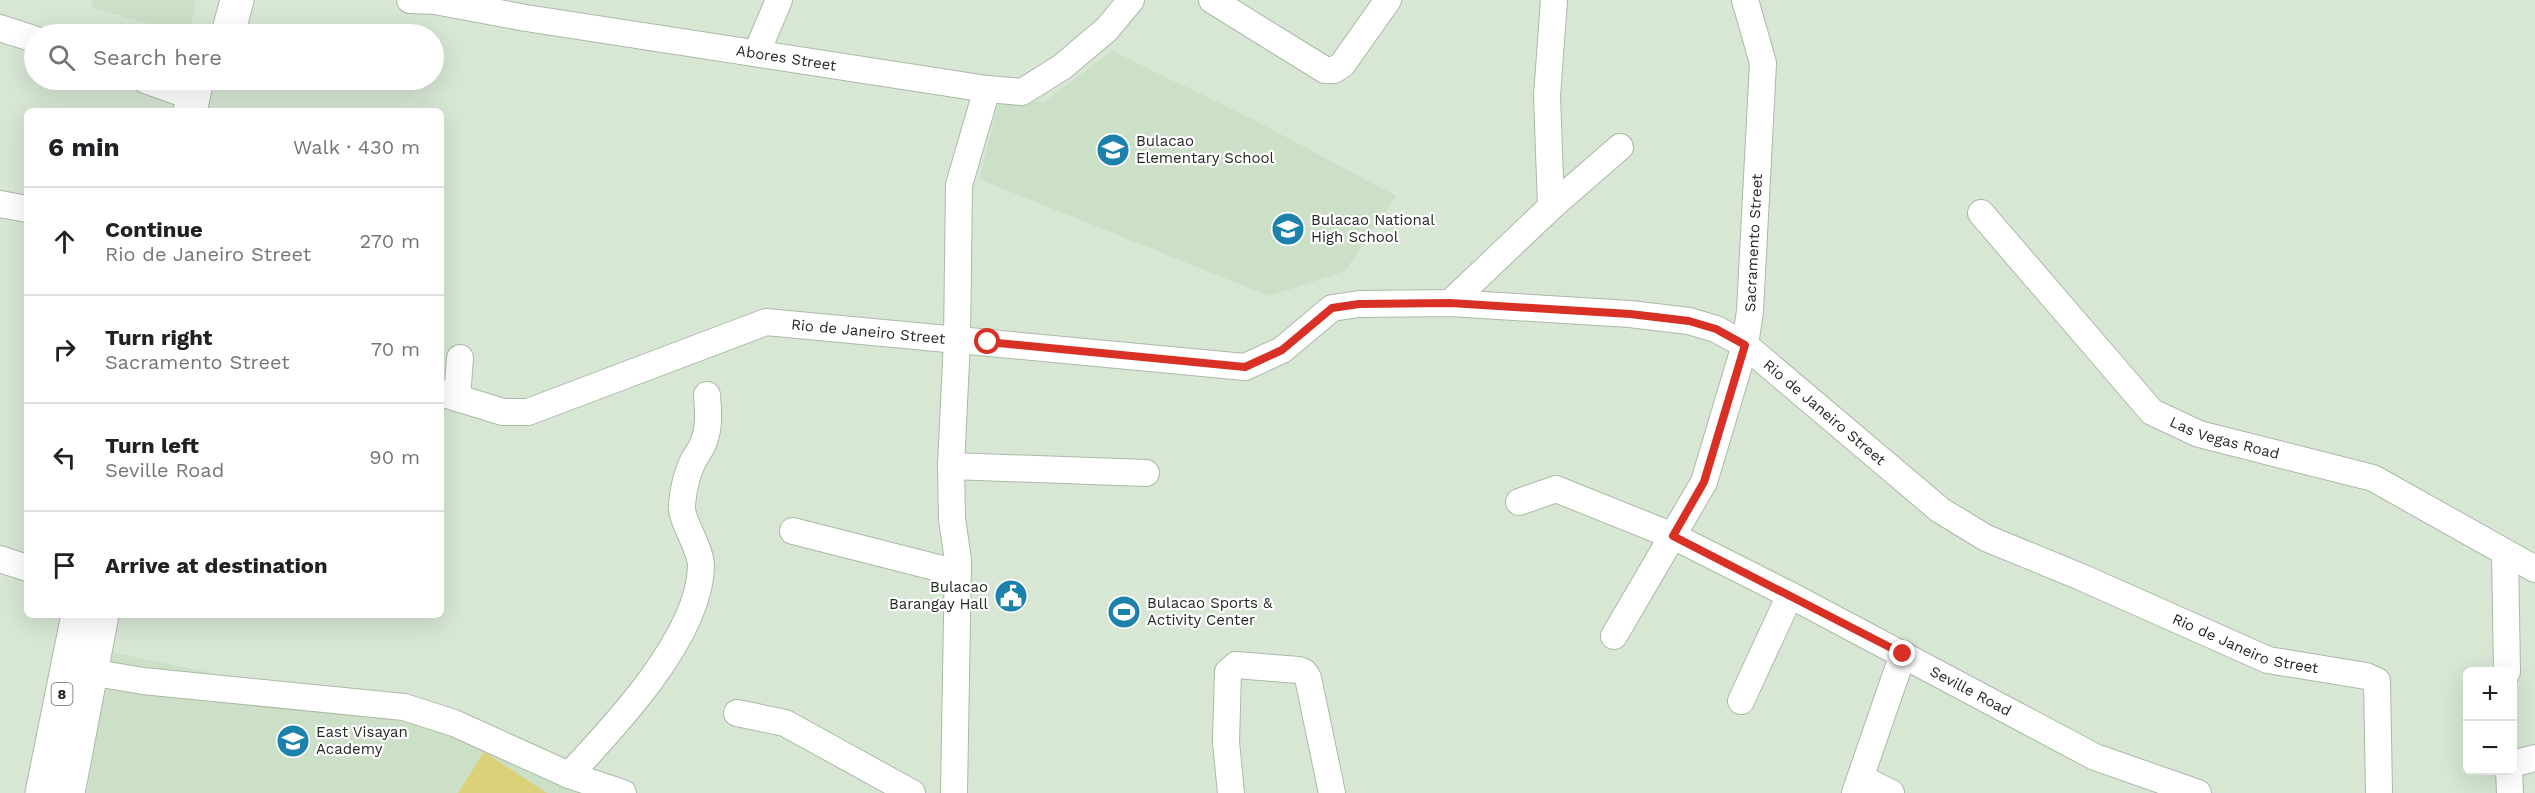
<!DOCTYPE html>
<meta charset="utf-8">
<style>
:root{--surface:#fff;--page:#f2f2f2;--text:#202124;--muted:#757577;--line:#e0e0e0}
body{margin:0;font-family:"Work Sans",sans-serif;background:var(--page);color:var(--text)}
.controls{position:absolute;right:18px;bottom:18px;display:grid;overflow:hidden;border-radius:9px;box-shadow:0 6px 24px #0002}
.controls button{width:54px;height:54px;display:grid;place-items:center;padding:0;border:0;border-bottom:2px solid var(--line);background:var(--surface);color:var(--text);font:30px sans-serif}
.stop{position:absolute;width:18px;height:18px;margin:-14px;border:4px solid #d93025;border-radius:50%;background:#fff}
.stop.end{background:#d93025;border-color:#fff;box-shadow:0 2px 6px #0008}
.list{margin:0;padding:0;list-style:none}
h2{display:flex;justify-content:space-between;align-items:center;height:78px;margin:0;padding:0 24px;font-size:26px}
h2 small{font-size:20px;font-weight:400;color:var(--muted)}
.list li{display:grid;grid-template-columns:39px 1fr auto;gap:18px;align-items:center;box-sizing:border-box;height:108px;padding:0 24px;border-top:2px solid var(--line)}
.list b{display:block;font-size:22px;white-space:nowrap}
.list p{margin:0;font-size:20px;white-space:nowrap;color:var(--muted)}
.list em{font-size:20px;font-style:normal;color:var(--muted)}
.icon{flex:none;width:33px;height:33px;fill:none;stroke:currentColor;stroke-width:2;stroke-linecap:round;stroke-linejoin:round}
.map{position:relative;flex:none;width:2535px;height:793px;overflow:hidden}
.search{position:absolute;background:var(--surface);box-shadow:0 6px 24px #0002;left:24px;top:24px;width:420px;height:66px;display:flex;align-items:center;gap:15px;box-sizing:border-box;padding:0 21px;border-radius:33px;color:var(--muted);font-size:22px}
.panel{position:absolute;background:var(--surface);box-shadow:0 6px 24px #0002;left:24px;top:108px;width:420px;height:510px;border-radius:9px}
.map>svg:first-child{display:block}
.built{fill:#cbe0c6}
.grass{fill:#dbd179}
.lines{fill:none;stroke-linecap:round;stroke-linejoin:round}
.minor-casing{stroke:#abbaa7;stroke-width:28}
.major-casing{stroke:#abbaa7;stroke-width:35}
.minor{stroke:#fff;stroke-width:26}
.major{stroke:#fff;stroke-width:33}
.route{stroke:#d93025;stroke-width:8}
.labels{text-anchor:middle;stroke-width:4.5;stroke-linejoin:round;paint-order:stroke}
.shield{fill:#fff;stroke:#656964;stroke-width:1.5}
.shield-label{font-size:14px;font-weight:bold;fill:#232922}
.street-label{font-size:15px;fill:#232922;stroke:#fff}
.poi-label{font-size:15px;fill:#232922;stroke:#fff;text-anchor:start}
</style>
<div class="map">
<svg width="2535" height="793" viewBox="0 0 2535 793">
<rect width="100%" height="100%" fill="#d7e7d4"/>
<!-- built -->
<path class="built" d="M93 0H196L189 34 91 8Z
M1112 51 1254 120 1396 196 1345 271 1269 296 979 179 999 100 1044 102Z
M110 652 217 674 413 696 581 793H87Z"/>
<!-- grass -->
<path class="grass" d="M484 752 547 793H458Z"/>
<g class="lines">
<defs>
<g id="minor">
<path id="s1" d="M410 0 435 1 526 18 987 89 1022 92 1062 67 1107 29 1131 0"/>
<path d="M1212 0 1325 70H1334L1342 65 1388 0"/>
<path d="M0 28 34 39"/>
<path d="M757 52 779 0"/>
<path d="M145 80 193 97"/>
<path d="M0 204 27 209"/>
<path d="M1551 207 1547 96 1554 0"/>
<path id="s2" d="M1981 213 2152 412 2199 434 2373 478 2535 569"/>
<path d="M1450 303 1551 207 1620 147"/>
<path id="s3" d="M441 393 503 412H528L766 322 1245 367 1282 350 1332 308 1359 304 1450 303 1630 314 1689 321 1716 329 1745 345 1940 510 1986 538 2081 577 2268 660 2366 676 2377 681 2379 793"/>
<path d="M457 398 460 358"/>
<path d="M951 466 1146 473"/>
<path id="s4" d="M1519 502 1556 489 1673 536 1790 595 2095 757 2198 793"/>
<path d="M793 531 958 573"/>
<path d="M2505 553 2507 672"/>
<path d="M0 559 27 568"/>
<path id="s5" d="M1614 636 1704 482 1745 345 1750 311 1763 63 1745 0"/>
<path d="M90 672 143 681 404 707 454 723 569 775 623 793"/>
<path d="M1741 701 1790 595"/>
<path d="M737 713 785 723 912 793"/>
<path d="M2512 764 2535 758"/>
<path d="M2509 770 2510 793"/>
<path d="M569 775C615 726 700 636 701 566 701 548 680 519 682 505 683 491 687 474 693 461 697 454 702 448 704 441 710 426 708 410 707 395"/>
<path d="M1861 778 1891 793"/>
<path d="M954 793 958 560 952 519 951 466 957 340 959 185 987 89"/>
<path d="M1231 793 1226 742 1228 672 1236 665 1299 670 1304 672 1308 678 1332 793"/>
<path d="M1855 793 1903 654"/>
</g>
<path id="major" d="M228 34 237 0
M190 111 197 80
M42 793 78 615
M68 793 102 615"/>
</defs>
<!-- minor casing -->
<use href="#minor" class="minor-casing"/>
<!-- major casing -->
<use href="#major" class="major-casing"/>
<!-- minor -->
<use href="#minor" class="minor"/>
<!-- major -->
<use href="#major" class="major"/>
</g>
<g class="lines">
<!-- route -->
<path class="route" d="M988 342 1245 367 1282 350 1332 308 1359 304 1450 303 1630 314 1689 321 1716 329 1745 345 1704 482 1673 536 1903 654"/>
</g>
<!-- icons -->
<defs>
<symbol id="school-disc" viewBox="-11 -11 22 22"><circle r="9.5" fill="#1c82ac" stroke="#fff"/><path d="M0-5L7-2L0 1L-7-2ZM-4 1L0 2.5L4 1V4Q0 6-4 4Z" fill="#fff"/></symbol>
<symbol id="civic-disc" viewBox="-11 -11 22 22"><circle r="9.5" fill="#1c82ac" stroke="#fff"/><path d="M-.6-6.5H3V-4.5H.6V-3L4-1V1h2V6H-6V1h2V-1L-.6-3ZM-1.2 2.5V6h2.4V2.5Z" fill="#fff"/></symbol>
<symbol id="stadium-disc" viewBox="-11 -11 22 22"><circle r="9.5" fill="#1c82ac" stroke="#fff"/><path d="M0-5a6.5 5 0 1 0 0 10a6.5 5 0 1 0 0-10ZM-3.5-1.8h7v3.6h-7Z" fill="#fff"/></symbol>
</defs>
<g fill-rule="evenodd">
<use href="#school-disc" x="1094" y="131" width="38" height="38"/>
<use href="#school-disc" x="1269" y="210" width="38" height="38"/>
<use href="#civic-disc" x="992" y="577" width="38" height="38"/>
<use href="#stadium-disc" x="1105" y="593" width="38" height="38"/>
<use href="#school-disc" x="274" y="722" width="38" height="38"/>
</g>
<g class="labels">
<!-- shield labels -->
<rect class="shield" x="51.5" y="683" width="21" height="22" rx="4.5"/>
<g class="shield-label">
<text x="62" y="699">8</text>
</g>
<!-- street labels -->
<g class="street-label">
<text dy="5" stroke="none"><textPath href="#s1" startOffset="381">Abores Street</textPath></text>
<text dy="5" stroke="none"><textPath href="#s5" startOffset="424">Sacramento Street</textPath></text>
<text dy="5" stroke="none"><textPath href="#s3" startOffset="447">Rio de Janeiro Street</textPath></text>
<text dy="5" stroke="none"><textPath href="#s3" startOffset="1455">Rio de Janeiro Street</textPath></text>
<text dy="5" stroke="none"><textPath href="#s2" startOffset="340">Las Vegas Road</textPath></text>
<text dy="5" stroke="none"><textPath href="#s3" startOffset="1941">Rio de Janeiro Street</textPath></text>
<text dy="5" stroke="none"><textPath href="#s4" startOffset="501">Seville Road</textPath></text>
</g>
<!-- poi labels -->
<g class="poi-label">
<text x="1136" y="146">Bulacao<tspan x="1136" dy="17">Elementary School</tspan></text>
<text x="1311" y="225">Bulacao National<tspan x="1311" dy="17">High School</tspan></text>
<text x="988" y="592" text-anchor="end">Bulacao<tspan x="988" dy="17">Barangay Hall</tspan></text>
<text x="1147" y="608">Bulacao Sports &amp;<tspan x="1147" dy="17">Activity Center</tspan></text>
<text x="316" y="737">East Visayan<tspan x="316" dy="17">Academy</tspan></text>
</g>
</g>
</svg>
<div class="controls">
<button>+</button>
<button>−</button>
</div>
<div class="stop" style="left:988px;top:342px"></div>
<div class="stop end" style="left:1903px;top:654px"></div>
<div class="search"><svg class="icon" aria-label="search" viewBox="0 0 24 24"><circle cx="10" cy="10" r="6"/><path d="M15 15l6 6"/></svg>Search here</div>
<section class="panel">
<h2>6 min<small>Walk · 430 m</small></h2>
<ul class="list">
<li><svg class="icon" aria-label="ahead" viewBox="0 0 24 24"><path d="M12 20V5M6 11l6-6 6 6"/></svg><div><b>Continue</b><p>Rio de Janeiro Street</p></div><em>270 m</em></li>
<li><svg class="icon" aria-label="right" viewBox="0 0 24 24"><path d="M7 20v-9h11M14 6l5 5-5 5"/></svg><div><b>Turn right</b><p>Sacramento Street</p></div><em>70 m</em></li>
<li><svg class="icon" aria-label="left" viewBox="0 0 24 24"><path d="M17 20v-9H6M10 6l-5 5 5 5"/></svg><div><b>Turn left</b><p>Seville Road</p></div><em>90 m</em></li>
<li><svg class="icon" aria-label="arrive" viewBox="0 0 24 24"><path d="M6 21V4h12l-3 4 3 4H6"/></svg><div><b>Arrive at destination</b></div></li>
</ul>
</section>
</div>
